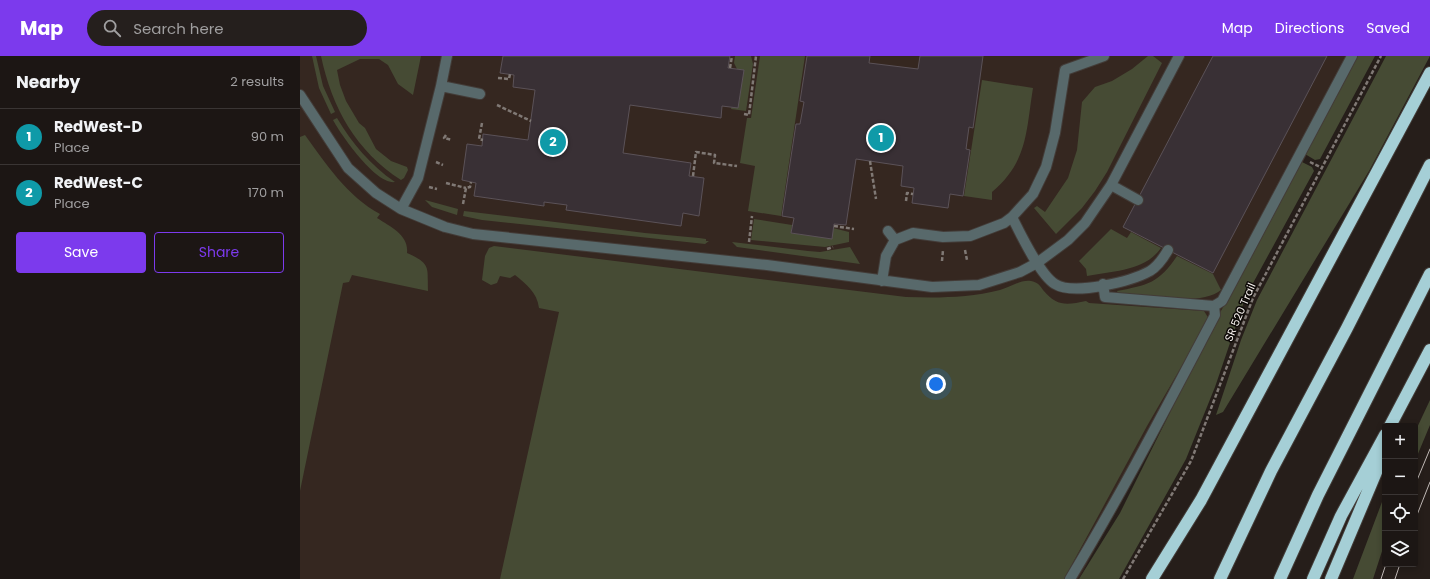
<!DOCTYPE html>
<meta charset="utf-8">
<style>
:root{--surface:#1c1614;--page:#251f1d;--text:#f1f3f6;--muted:#a09fa0;--line:#3a3534;--accent:#7c3aed}
body{margin:0;font-family:Poppins,sans-serif;background:var(--page);color:var(--text)}
.controls{position:absolute;right:12px;bottom:12px;display:grid;overflow:hidden;border-radius:4px;box-shadow:0 2px 6px #0003}
.controls button{width:36px;height:36px;display:grid;place-items:center;padding:0;border:0;border-bottom:1px solid var(--line);background:var(--surface);color:var(--text);font:20px sans-serif}
.you{position:absolute;left:636px;top:328px;width:14px;height:14px;margin:-10px;border:3px solid #fff;border-radius:50%;background:#1a73e8;box-shadow:0 0 0 6px #1a73e833}
.badge{display:grid;place-items:center;width:26px;height:26px;border-radius:50%;background:var(--accent);color:#fff;font-size:13px;font-weight:700}
.pin{position:absolute;translate:-50% -50%;border:2px solid #fff;box-shadow:0 1px 4px #0006}
.list{margin:0;padding:0;list-style:none}
h2{display:flex;justify-content:space-between;align-items:center;height:52px;margin:0;padding:0 16px;font-size:17px}
h2 small{font-size:13px;font-weight:400;color:var(--muted)}
.list li{display:grid;grid-template-columns:26px 1fr auto;gap:12px;align-items:center;box-sizing:border-box;height:56px;padding:0 16px;border-top:1px solid var(--line)}
.list b{display:block;font-size:15px;white-space:nowrap}
.list p{margin:0;font-size:13px;white-space:nowrap;color:var(--muted)}
.list em{font-size:13px;font-style:normal;color:var(--muted)}
.actions{display:flex;gap:8px;padding:12px 16px}
.actions a{flex:1;padding:9px 0;border:1px solid var(--accent);border-radius:4px;text-align:center;font-size:14px;color:var(--accent)}
.actions .main{background:var(--accent);color:#fff}
.icon{flex:none;width:22px;height:22px;fill:none;stroke:currentColor;stroke-width:2;stroke-linecap:round;stroke-linejoin:round}
.map{position:relative;flex:none;width:1130px;height:523px;overflow:hidden}
header{display:flex;align-items:center;gap:24px;box-sizing:border-box;height:56px;padding:0 20px;background:var(--accent);color:#fff}
header strong{font-size:19px}
nav{display:flex;gap:22px;margin-inline-start:auto;font-size:14px}
.search{width:280px;height:36px;background:var(--page);display:flex;align-items:center;gap:10px;box-sizing:border-box;padding:0 14px;border-radius:22px;color:var(--muted);font-size:15px}
main{display:flex}
aside{flex:1;background:var(--surface)}
.map>svg:first-child{display:block}
.built{fill:#352720}
.green{fill:#464b34}
.building{fill:#393035;stroke:#5b5258}
.lines{fill:none;stroke-linecap:round;stroke-linejoin:round}
.service-casing{stroke:#433c38;stroke-width:12}
.motorway-casing{stroke:#433c38;stroke-width:14}
.path{stroke:#807975;stroke-width:2.5;stroke-dasharray:4 2;stroke-linecap:butt}
.service{stroke:#58696b;stroke-width:10}
.motorway{stroke:#a5cfd6;stroke-width:12}
.tram{stroke:#c1bab7;stroke-width:1}
.labels{text-anchor:middle;stroke-width:3;stroke-linejoin:round;paint-order:stroke}
.street-label{font-size:11px;fill:#f7f1ee;stroke:#0d0907}
</style>
<header>
<strong>Map</strong>
<div class="search"><svg class="icon" aria-label="search" viewBox="0 0 24 24"><circle cx="10" cy="10" r="6"/><path d="M15 15l6 6"/></svg>Search here</div>
<nav><a>Map</a><a>Directions</a><a>Saved</a></nav>
</header>
<main>
<aside>
<h2>Nearby<small>2 results</small></h2>
<ul class="list">
<li><span class="badge" style="background:#0f9aa8">1</span><div><b>RedWest-D</b><p>Place</p></div><em>90 m</em></li>
<li><span class="badge" style="background:#0f9aa8">2</span><div><b>RedWest-C</b><p>Place</p></div><em>170 m</em></li>
</ul>
<div class="actions"><a class="main">Save</a><a>Share</a></div>
</aside>
<div class="map">
<svg width="1130" height="523" viewBox="0 0 1130 523">
<rect width="100%" height="100%" fill="#261e1a"/>
<!-- built -->
<path class="built" d="M0 0H1060L779 523H0Z"/>
<!-- green -->
<path class="green" d="M12 0H16L23 30 35 56 31 58 19 32Z
M21 0H121L113 39 98 28 88 9 79 3H60L37 14 40 29 46 45 59 67 65 72 76 93 91 105 107 111 108 114 104 122 101 124C56 95 32 52 21 0Z
M435 0H451L453 8 446 55 431 53 443 14 437 13 434 7Z
M460 0H505L481 160 448 155 455 110 440 107 447 62H451Z
M848 0H853L862 7 807 116 795 135 782 152 756 178 734 152 737 150 745 156 768 122 777 94 782 46 795 31 812 25 832 13Z
M1055 0H1075L1020 103 1015 104 1005 98Z
M1086 0H1130L1069 115 923 356 916 359 941 284 957 244Z
M682 24 733 32C726 75 728 106 692 136V144L664 140Z
M37 62C52 87 70 109 95 126 76 129 41 79 33 64Z
M5 79C26 108 47 140 80 158L77 162C91 171 109 179 107 197 132 208 127 212 128 235L52 219 49 226 43 227 0 435V81Z
M1002 106 1012 111 1014 115 946 240 915 331 886 403 819 523H779L820 457 915 266Z
M125 144 158 153 157 159 132 151Z
M164 155 345 177 399 182 406 183V185H409L405 188 182 164 163 160Z
M454 163 492 169 491 177 532 182 533 172 549 176V186L525 191 451 184Z
M811 173 827 182 831 176 861 192C845 215 813 215 787 220L786 213 779 205Z
M432 186 508 195 520 196 550 191 560 208 437 191Z
M194 190 606 241C638 242 668 242 700 234 709 232 721 223 731 225 737 226 740 229 743 234 757 251 767 249 786 245L789 247 904 255 909 263 847 370 764 523H200L259 256 239 252C237 236 226 228 215 219L210 222 200 220 197 227 191 229 182 224 185 200 189 192Z
M877 200 913 218 921 234C901 251 845 239 818 237L817 235C848 229 859 227 877 200Z
M1130 344V369L1115 405V376Z
M1085 438V486L1073 523H1053Z"/>
<!-- building -->
<path class="building" d="M203 0H430L428 12 444 14 438 52 422 50 421 62 330 49 323 97 391 107 389 120 404 122 399 160 383 157 381 170 266 154 267 149 244 146V150L174 140 176 127 162 124 167 88 182 90 183 78 228 84 235 34 213 31 214 19 200 17Z
M507 0H570L569 7 618 13 620 0H683L673 72 669 71 666 93 670 94 663 140 650 138 648 152 612 147 614 132 601 130 603 110 556 103 546 169 534 168 532 183 491 177 494 162 482 160 496 68H500L504 46 500 45Z
M913 0H1027L913 217 823 171Z"/>
<g class="lines">
<defs>
<path id="service" d="M141 30 180 38
M0 39 48 112 76 137 101 153 118 122 141 30 147 0
M811 129 838 144
M101 153 145 171 173 178 467 209 632 231 679 229 720 216 737 207 768 184 785 167 811 129 879 0
M712 161C720 177 740 219 755 228 774 240 832 225 850 215 858 210 864 201 868 194
M588 175 595 184
M582 225 586 200 595 184 613 177 643 181 670 180 704 167 712 161 733 138 746 111 755 77 765 14 804 0
M803 228 805 241 914 250 922 245 1052 0
M770 523C822 437 868 348 915 259L914 250"/>
<path id="motorway" d="M1090 370 1130 294
M852 523 901 444 1130 17
M920 523 971 415 1047 272 1130 109
M980 523 1018 439 1130 218
M1013 523 1041 460 1085 379
M1031 523 1085 395"/>
</defs>
<!-- service casing -->
<use href="#service" class="service-casing"/>
<!-- motorway casing -->
<use href="#motorway" class="motorway-casing"/>
<!-- path -->
<path class="path" d="M430 12 432 0
M198 22 209 23 210 18
M197 49 231 65
M444 58 449 59 456 0
M182 67 179 83 183 84
M146 79 144 82 152 84
M570 105 576 143
M136 106 143 109
M1010 106 1022 112
M393 120 396 96 415 99 414 107 437 110
M146 127 166 132
M129 131 137 133
M606 145 607 137 613 138
M163 148 166 132 170 131 171 126
M534 170 554 173
M449 186 452 160
M527 193 533 191
M665 194 667 204
M642 205 643 194
M823 523 891 405 953 242 1081 0"/>
<!-- service -->
<use href="#service" class="service"/>
<!-- motorway -->
<use href="#motorway" class="motorway"/>
<!-- tram -->
<path class="tram" d="M1115 429 1130 393
M1115 464 1130 426
M1081 523 1086 508
M1095 523 1100 508"/>
</g>
<g class="labels">
<!-- street labels -->
<g class="street-label">
<text transform="translate(940 256) rotate(-67)" y="4">SR 520 Trail</text>
</g>
</g>
</svg>
<div class="controls">
<button>+</button>
<button>−</button>
<button><svg class="icon" aria-label="locate" viewBox="0 0 24 24"><circle cx="12" cy="12" r="6"/><path d="M12 2v4M12 18v4M2 12h4M18 12h4"/></svg></button>
<button><svg class="icon" aria-label="layers" viewBox="0 0 24 24"><path d="M12 4l9 5-9 5-9-5zM3 14l9 5 9-5"/></svg></button>
</div>
<div class="you"></div>
<div class="pin badge" style="left:581px;top:82px;background:#0f9aa8">1</div>
<div class="pin badge" style="left:253px;top:86px;background:#0f9aa8">2</div>
</div>
</main>
